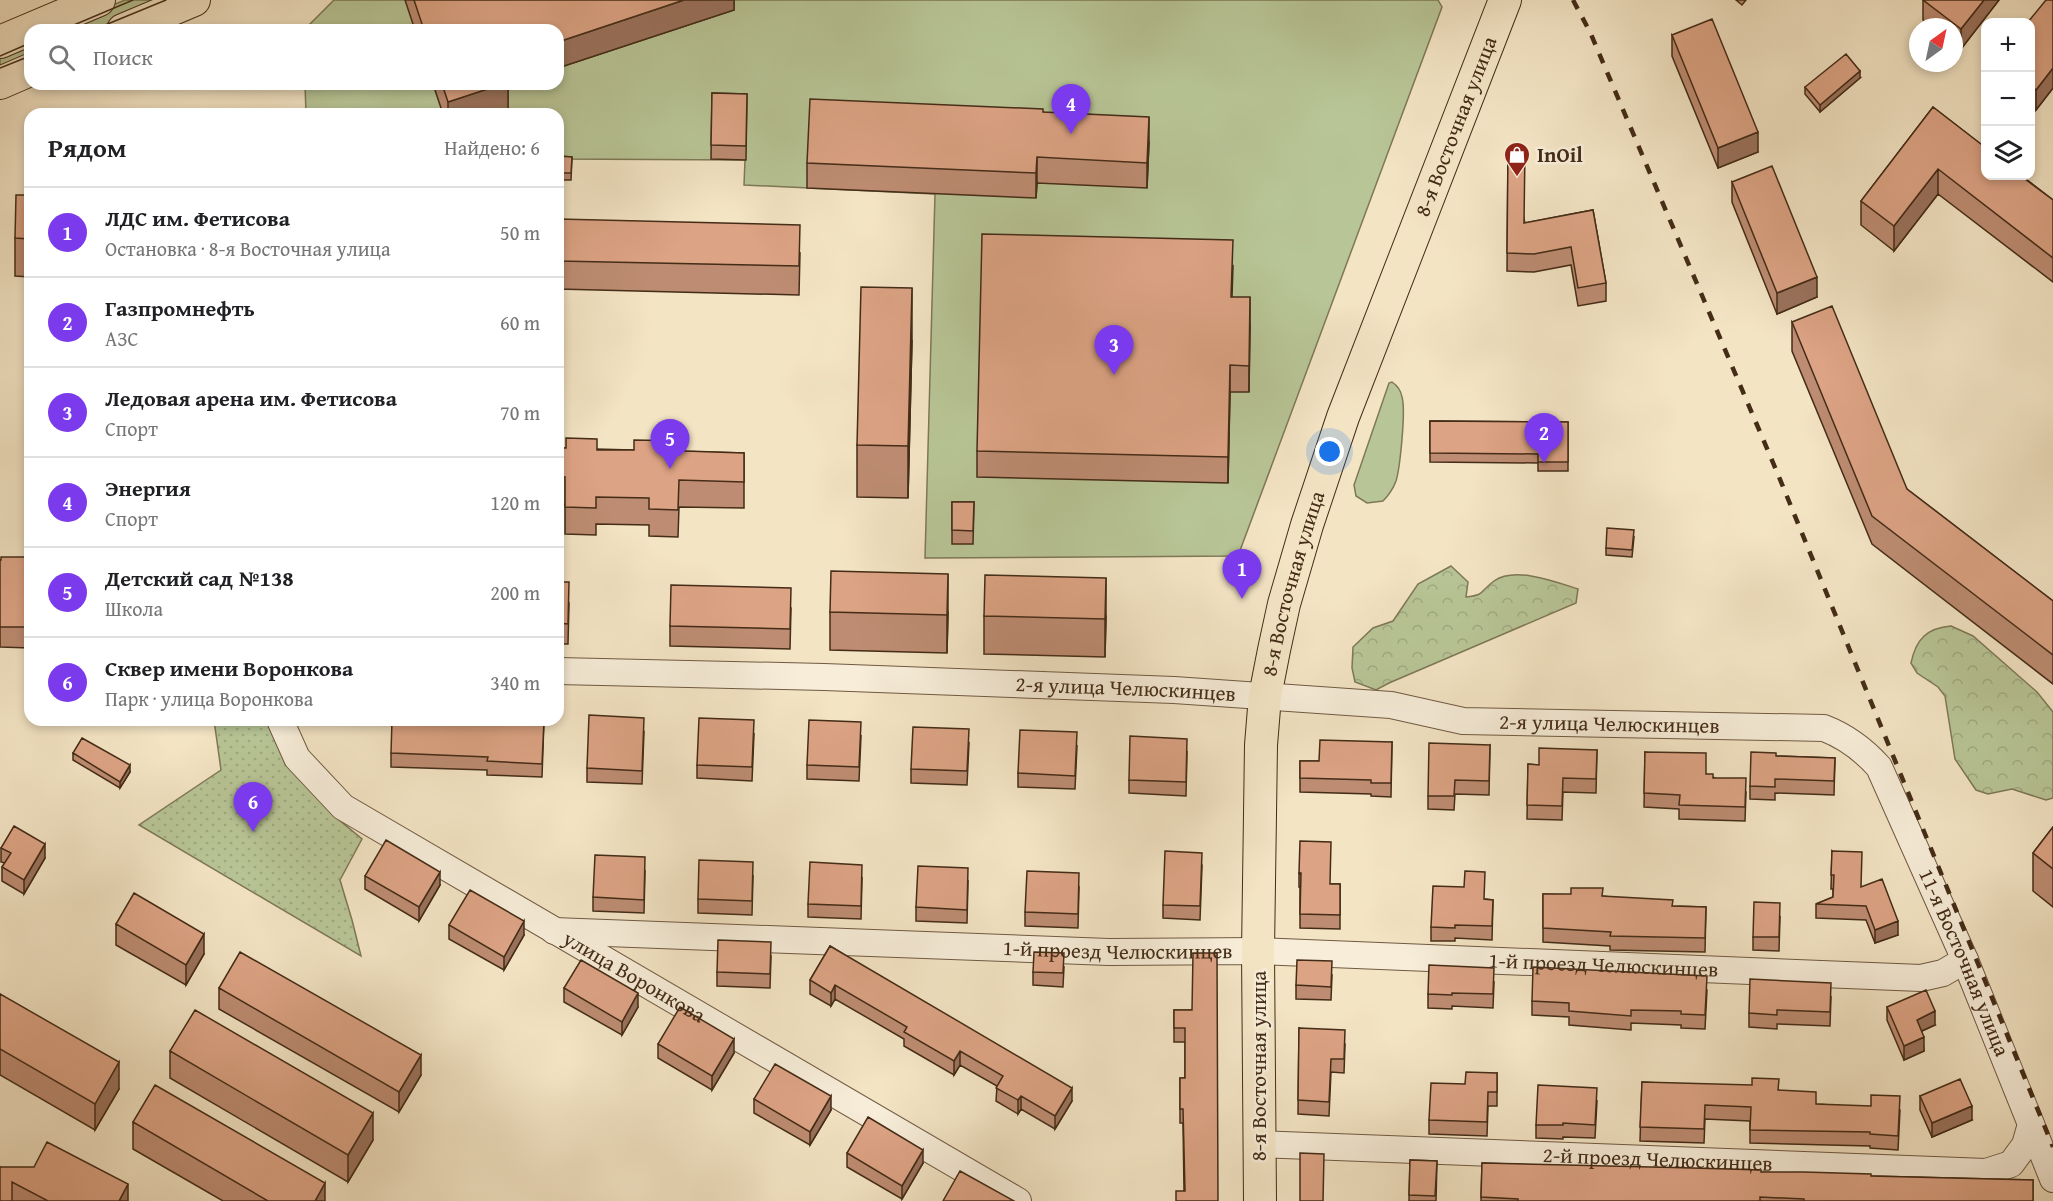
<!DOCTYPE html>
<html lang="ru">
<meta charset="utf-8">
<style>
:root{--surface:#fff;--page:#f2f2f2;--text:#202124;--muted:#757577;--line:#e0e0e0;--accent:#7c3aed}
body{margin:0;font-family:"Gentium Book Plus",serif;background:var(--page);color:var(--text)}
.controls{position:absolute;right:18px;top:18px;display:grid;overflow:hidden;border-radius:12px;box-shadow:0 3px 9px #0003}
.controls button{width:54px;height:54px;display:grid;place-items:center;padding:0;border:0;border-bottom:2px solid var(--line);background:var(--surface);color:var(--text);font:30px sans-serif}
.compass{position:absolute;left:1909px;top:18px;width:54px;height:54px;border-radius:50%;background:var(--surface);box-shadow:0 3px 9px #0003;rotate:33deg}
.you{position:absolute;left:1330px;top:452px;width:21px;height:21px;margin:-15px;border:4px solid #fff;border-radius:50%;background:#1a73e8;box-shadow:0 0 0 9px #1a73e833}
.badge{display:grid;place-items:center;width:39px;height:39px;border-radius:50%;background:var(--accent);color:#fff;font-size:20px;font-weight:700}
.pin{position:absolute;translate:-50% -50px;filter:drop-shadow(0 2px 3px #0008)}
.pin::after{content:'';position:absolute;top:32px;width:21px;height:18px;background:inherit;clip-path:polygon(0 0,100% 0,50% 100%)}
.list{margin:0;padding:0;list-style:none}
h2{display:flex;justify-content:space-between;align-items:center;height:78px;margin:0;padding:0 24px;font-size:26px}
h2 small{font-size:20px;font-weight:400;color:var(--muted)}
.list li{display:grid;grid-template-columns:39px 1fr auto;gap:18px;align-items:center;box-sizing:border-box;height:90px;padding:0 24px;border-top:2px solid var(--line)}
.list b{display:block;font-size:22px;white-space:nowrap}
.list p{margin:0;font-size:20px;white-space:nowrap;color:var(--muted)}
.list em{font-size:20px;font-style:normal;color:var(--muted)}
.icon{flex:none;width:33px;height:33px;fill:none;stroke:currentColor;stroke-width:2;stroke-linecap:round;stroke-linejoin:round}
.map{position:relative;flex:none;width:2053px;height:1201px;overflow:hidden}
.search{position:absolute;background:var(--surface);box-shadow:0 3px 9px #0003;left:24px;top:24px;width:540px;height:66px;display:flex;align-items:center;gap:15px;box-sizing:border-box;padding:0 21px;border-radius:18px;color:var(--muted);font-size:22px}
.panel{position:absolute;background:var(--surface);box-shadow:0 3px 9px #0003;left:24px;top:108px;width:540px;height:618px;border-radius:18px}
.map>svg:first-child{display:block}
.grass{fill:#b8c596;stroke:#7e7856;stroke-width:1.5}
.forest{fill:url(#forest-crowns);stroke:#7e7856;stroke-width:1.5}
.park{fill:url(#park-dots);stroke:#7e7856;stroke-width:1.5}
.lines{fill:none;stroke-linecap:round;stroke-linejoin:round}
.minor-casing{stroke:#705a42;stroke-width:28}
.major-casing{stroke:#442c17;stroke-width:34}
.minor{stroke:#f7edd9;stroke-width:26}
.major{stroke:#f3e4c4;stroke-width:32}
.tram{stroke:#442c17;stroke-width:1.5}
.rail{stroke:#442c17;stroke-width:4.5;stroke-dasharray:10 10;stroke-linecap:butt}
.wall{fill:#bd8c72;stroke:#442c17;stroke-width:1.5}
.shaded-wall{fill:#9a725c;stroke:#442c17;stroke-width:1.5}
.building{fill:#dca384;stroke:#442c17;stroke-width:1.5}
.labels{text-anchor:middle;stroke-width:5;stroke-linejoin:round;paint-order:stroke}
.street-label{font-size:21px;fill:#442c17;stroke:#f7edd9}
.poi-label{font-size:21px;font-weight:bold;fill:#442c17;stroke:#f7edd9;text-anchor:start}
</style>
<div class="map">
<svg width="2053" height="1201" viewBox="0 0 2053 1201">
<defs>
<pattern id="forest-crowns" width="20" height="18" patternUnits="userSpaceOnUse" patternTransform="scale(1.5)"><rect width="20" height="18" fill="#b8c596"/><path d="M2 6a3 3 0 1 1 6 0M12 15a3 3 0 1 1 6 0" fill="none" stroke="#9fa981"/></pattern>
<pattern id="park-dots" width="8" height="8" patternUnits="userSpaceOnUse" patternTransform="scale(1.5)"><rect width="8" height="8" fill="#b8c596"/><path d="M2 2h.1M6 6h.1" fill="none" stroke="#9fa981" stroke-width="1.8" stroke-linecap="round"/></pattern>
</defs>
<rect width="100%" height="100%" fill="#f3e4c4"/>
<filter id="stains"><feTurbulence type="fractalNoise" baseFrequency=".00333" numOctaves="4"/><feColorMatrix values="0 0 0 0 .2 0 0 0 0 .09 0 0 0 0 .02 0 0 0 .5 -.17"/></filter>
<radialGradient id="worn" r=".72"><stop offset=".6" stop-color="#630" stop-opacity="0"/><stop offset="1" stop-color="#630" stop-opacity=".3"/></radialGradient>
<!-- grass -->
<path class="grass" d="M125 0H171L99 30H53Z
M334 0H1438L1442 7 1238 556 925 558 935 194 744 185 745 160 558 159V114H306L305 84H558V30H304Z
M30 40V59L0 71V53Z
M1392 382C1398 386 1401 391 1402 397 1406 410 1400 468 1396 481 1393 489 1389 495 1383 501L1367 503 1356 496 1354 485 1389 383Z"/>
<!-- forest -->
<path class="forest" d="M1451 566 1468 582 1466 597C1486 595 1480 591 1494 581 1515 566 1556 582 1578 589L1576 603 1389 683 1376 690 1355 682 1352 668 1353 647 1373 628 1393 621 1418 584Z
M1951 626 1973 636 2037 692 2053 712V798L2046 800 2012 789 1988 794 1976 790 1955 759 1945 696 1938 687 1917 673 1911 663C1916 639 1927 628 1951 626Z"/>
<!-- park -->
<path class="park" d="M214 720H270L332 814 362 839 340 880 352 920 361 956 139 825 221 770Z"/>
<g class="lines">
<defs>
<g id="minor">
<path id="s1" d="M558 671 824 677 1174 690 1391 705 1463 721 1824 728C1847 737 1863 749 1879 767L1965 960 2053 1179"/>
<path id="s2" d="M280 720 297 758 343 807 1018 1201"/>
<path id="s3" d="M554 931 1109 952 1258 951 1921 978 1943 973 1965 960"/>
<path id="s4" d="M1259 1144 1986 1172 2011 1164 2025 1145 2031 1124"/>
</g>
<g id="major">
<path d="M123 30 194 0"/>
<path d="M0 42 99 0"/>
<path d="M0 83 30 70"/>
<path id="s5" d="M1260 1201 1258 951 1261 745 1265 696 1274 650 1284 604 1307 525 1343 417 1505 0"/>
</g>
</defs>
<!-- minor casing -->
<use href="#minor" class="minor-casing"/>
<!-- major casing -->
<use href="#major" class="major-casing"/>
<!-- minor -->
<use href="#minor" class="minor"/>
<!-- major -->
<use href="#major" class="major"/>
<!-- tram -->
<path class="tram" d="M62 30 133 0
M93 30 166 0
M0 56 30 43
M0 68 30 56"/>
<!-- rail -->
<path class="rail" d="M1573 0 1590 32 1777 472 2053 1147"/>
</g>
<!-- wall -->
<path class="wall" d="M405 0H734V10L558 68V30H415Z
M1736 0H1746L1742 5Z
M1923 0H1999L1961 49 1954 44V27H1932L1923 20Z
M2053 0V88L2036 110 2031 106V22Z
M1672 35 1758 152 1718 168 1672 56Z
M1860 78 1820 112 1805 94V87Z
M221 84H259V89H221Z
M433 84H510L508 85V109L493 114H443Z
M712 93 747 94 746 160 711 159Z
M1933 107 2053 200V282L1938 194 1894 251 1861 225V201Z
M1043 112 1149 142 1147 188 1037 183 1036 198 807 188V163Z
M1508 149 1525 223 1593 210 1606 283V301L1578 306 1571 265 1534 272 1507 271Z
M558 156 572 157 571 180H558Z
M1732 182 1817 297 1777 314 1732 202Z
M30 195V277L15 276V238Z
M558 219 800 253 799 295 558 289Z
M1233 266 1232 297 1250 324 1249 392H1230L1228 483 977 477V451Z
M1792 322 1907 489 2053 601V684L1872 544 1792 351Z
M912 340 908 498 857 497V445Z
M30 353V490H27Z
M1430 421 1568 422V471H1538V463L1430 462Z
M558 448 744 453V508L679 507 678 537 649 536V525L596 524V535L565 534V504H558Z
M952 502H974L973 544H952Z
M1634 537 1632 557 1606 555V548Z
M30 557V648L0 647V560Z
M558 582 569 603 568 644H558Z
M791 608 790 649 670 646V626Z
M830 612H948L947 653 830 650Z
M984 616H1106L1105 657 984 654Z
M544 720 542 777 487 775V770L391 767V753Z
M644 732 642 784 587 782V768Z
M754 734 752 781 697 778V765Z
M861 736 859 781 807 779V765Z
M1392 742 1391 797 1371 796V794L1300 792V761H1319Z
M969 743 967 785 911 783V769Z
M1490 745 1489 795 1455 794 1454 810 1428 809V796Z
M1077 746 1075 789 1018 787V773Z
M1597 750 1596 793 1563 792 1562 820 1527 819 1528 764 1539 765Z
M1187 752 1186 796 1129 793V780Z
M1645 752 1706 774 1746 792 1745 821 1679 819V809L1644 807Z
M73 753 130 772 120 788 73 760Z
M1776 756 1835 758 1834 795 1775 793V800L1750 799V786Z
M2053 827V907L2033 891V853Z
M1 848 45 858 24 894 2 881V867L5 863 1 862Z
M1832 851 1861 887 1898 935 1875 943 1866 920 1816 918V904L1833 897V889H1831Z
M1202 866 1200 920 1163 918V905Z
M645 871 644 913 593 911V897Z
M1299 873 1330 884H1340V929L1300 928V887H1299Z
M365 876 440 885 419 921 365 889Z
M753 876 752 915 698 913V899Z
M862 878 861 919 808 917V904Z
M968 881 967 923 916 921V907Z
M1079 887 1078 928 1025 926V912Z
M1543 894 1603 896 1673 906 1706 907 1705 952 1610 950V946L1543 942Z
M1484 899 1493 900 1492 940 1455 938V941H1431V927Z
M1780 917 1779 951 1753 950V937Z
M116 924 204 954 186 985 116 945Z
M449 925 524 935 504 970 449 939Z
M830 946 1072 1101 1055 1129 1021 1109 1018 1114 996 1101 997 1086 960 1065 954 1075 904 1046V1039L835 999 831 1006 810 994V980Z
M1217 953 1184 1191 1183 1123H1180V1078H1185V1042H1174V1010H1192Z
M771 956 770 988 717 986V972Z
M1064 967 1063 987 1033 985V972Z
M1332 975 1331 1000 1296 999V985Z
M1494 982 1493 1008 1452 1006V1009L1428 1008V994Z
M219 988 421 1075 399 1112 219 1009Z
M564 988 638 1007 622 1035 564 1002Z
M1707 990 1705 1029 1681 1028V1025L1631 1023V1030L1569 1025V1017L1532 1015V1001Z
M0 994 119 1089 95 1130 0 1075Z
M1831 997 1830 1026 1777 1024V1029L1749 1027V1013Z
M1887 1007 1935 1025 1922 1031 1924 1051 1904 1060 1887 1020Z
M1299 1028 1345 1044 1344 1073 1331 1072 1329 1116 1298 1114Z
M658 1044 734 1053 712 1090 658 1058Z
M170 1051 373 1140 348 1182 170 1078Z
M1497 1073V1106H1488L1487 1136 1429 1134V1120L1465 1084Z
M1642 1082 1779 1090 1816 1104 1900 1110 1898 1150 1870 1148V1146L1750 1143V1121L1705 1119 1704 1143 1640 1141Z
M1920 1096 1972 1120 1932 1137 1920 1110Z
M754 1099 831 1110 810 1145 754 1113Z
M1597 1101 1595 1138 1563 1137V1139L1536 1138V1125Z
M133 1122 325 1201H223L133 1149Z
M847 1153 923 1163 902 1199 847 1167Z
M1410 1160 1437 1161 1436 1201H1409Z
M1482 1163 1871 1176 2033 1180V1201H1481Z
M0 1167 128 1201H0Z"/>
<!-- shaded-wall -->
<path class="shaded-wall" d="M684 0H734V10L558 68V42Z
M1984 0H1999L1961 49V29Z
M2053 68V88L2036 110V90Z
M1860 71V78L1820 112V105Z
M501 84H510L508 85V109L493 114H448V102Z
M1149 117V142L1147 188V163Z
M1758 132V152L1718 168V148Z
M1037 157V183L1036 198V173Z
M1938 169V194L1894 251V226Z
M1817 277V297L1777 314V293Z
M912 288V340L908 498V446Z
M1250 297V324L1249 392V366Z
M1230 365V392L1228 483V457Z
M948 574V612L947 653V615Z
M1106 578V616L1105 657V619Z
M130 765V772L120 788V782Z
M45 844V858L24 894V880Z
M440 872V885L419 921V907Z
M524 921V935L504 970V957Z
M1898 921V935L1875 943V930Z
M204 934V954L186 985V965Z
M835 985V999L831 1006V993Z
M638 993V1007L622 1035V1022Z
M1935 1011V1025L1917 1033V1020Z
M1924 1037V1051L1904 1060V1046Z
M734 1039V1053L712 1090V1076Z
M960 1051V1065L954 1075V1061Z
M421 1055V1075L399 1112V1092Z
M119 1062V1089L95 1130V1104Z
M1072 1088V1101L1055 1129V1116Z
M831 1096V1110L810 1145V1132Z
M1021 1096V1109L1018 1114V1100Z
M1972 1106V1120L1932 1137V1123Z
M373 1113V1140L348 1182V1155Z
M923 1150V1163L902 1199V1186Z
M325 1183V1201H315Z
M128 1184V1201H119Z"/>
<!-- building -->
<path class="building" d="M414 0H684L558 42V30H424Z
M1923 0H1984L1961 29Z
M2046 0H2053V68L2036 90 2031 85V22H2028Z
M1712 19 1758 132 1718 148 1672 35Z
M1846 54 1860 71 1820 105 1805 87Z
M442 84H503L448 102Z
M712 93 747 94 746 146 711 145Z
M810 99 1043 109V112L1149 117 1147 163 1037 157 1036 173 807 163Z
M1933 107 1986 148V176H2021L2053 200V258L1938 169 1894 226 1861 201Z
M1508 149H1525L1524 223 1593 210 1606 283 1578 288 1571 247 1534 254 1507 253Z
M558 156 572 157 571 173H558Z
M1772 166 1817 277 1777 293 1732 182Z
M16 195H30V239L15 238Z
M558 219 800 225 799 266 558 261Z
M982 234 1233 240 1231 297H1250L1249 366 1230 365 1228 457 977 451Z
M861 287 912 288 908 446 857 445Z
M1832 306 1907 489 2053 601V655L1872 516 1792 322Z
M30 353V470H27Z
M1430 421 1568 422V462H1538V454L1430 453Z
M566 438 597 439V450H634V440L685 441V451L744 453V482L679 480 678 510 649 509V498L596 497V508L565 507V477H558V448H566Z
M952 502H974L973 531 952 530Z
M1607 528 1634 530 1632 550 1606 548Z
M1 557H30V627H0V560H1Z
M831 571 948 574 947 615 830 612Z
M985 575 1106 578 1105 619 984 616Z
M558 582H569L568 624 558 623Z
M671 585 791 588 790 629 670 626Z
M589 715 644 718 642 771 587 768Z
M699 718 754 720 752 767 697 765Z
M392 720H544L542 764 487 761 488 757 391 753Z
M809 720 861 722 859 767 807 765Z
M913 727 969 729 967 771 911 769Z
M1020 730 1077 732 1075 776 1018 773Z
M1130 736 1187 739 1186 782 1129 780Z
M82 738 130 765 120 782 73 753Z
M1320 740 1392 742 1391 783H1371V780L1300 778V761H1319Z
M1429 743 1490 745 1489 781 1455 780 1454 796H1428Z
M1539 748 1597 750 1596 779 1563 778 1562 806 1527 805 1528 764 1539 765Z
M1645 752 1706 753V774H1713V778H1746L1745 807 1679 805 1680 795 1644 793Z
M1751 752 1776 753V756L1835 758 1834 781 1775 779V787L1750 786Z
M14 826 45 844 24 880 2 867 11 853 1 848Z
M2053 827V869L2033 853Z
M386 840 440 872 419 907 365 876Z
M1300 841 1331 842 1330 884H1340V915L1300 914 1301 873H1299Z
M1165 851 1202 853 1200 906 1163 905Z
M1832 851 1862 852 1861 887 1882 879 1898 921 1875 930 1866 906 1816 904 1833 897 1834 875H1831Z
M595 855 645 857 644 900 593 897Z
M699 860 753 862 752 901 698 899Z
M810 862 862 865 861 906 808 904Z
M918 866 968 868 967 910 916 907Z
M1027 871 1079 873 1078 914 1025 912Z
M1465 871 1485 872 1484 899 1493 900 1492 926 1455 925V928L1431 927 1433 886 1464 887Z
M1571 888H1603L1602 896 1673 900 1672 906 1706 907 1705 938 1610 936 1611 932 1543 928V894H1571Z
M470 890 524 921 504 957 449 925Z
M134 893 204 934 186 965 116 924Z
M1754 902 1780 903 1779 937H1753Z
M718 940 771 942 770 974 717 972Z
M830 946 1072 1088 1055 1116 1021 1096 1018 1100 996 1088 1003 1076 960 1051 954 1061 904 1032 907 1027 835 985 831 993 810 980Z
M240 952 421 1055 399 1092 219 988Z
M1034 952 1064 953 1063 973 1033 972Z
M1193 953H1217L1218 1201H1176V1191H1185L1183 1109H1180V1078H1185V1028H1174V1010H1192Z
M581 960 638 993 622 1022 564 988Z
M1297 960 1332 961 1331 987 1296 985Z
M1429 965 1494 968 1493 994 1452 993V995L1428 994Z
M1533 967 1707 976 1705 1015 1681 1014V1011L1631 1010V1016L1569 1011V1003L1532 1001Z
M1750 979 1831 983 1830 1012 1777 1010V1015L1749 1013Z
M1926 990 1935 1011 1917 1020 1924 1037 1904 1046 1887 1007Z
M0 994 119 1062 95 1104 0 1049Z
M680 1007 734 1039 712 1076 658 1044Z
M195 1010 373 1113 348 1155 170 1051Z
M1299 1028 1345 1030 1344 1059H1331L1329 1102 1298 1100Z
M775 1064 831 1096 810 1132 754 1099Z
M1466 1072 1497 1073V1092H1488L1487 1122 1429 1120 1431 1083 1465 1084Z
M1752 1078 1779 1079 1778 1090 1816 1092V1104L1871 1106V1095L1900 1096 1898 1136 1870 1134V1132L1750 1130 1751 1107 1705 1105 1704 1129 1640 1127 1642 1082 1752 1085Z
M1960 1079 1972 1106 1932 1123 1920 1096Z
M155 1085 325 1183 315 1201H268L133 1122Z
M1538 1085 1597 1088 1595 1125 1563 1123V1125H1536Z
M868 1117 923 1150 902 1186 847 1153Z
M47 1142 128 1184 119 1201H48L12 1182V1201H0V1167H34Z
M1300 1153 1324 1154 1323 1201H1300Z
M1410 1160 1437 1161 1435 1196 1409 1195Z
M1482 1163 1693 1168 1761 1170V1172H1804L1871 1174V1176L2033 1180V1201H1804V1199L1760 1197V1201H1518V1199L1481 1197Z
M960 1171 1014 1201H943Z"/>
<!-- icons -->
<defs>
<symbol id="shop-pin" viewBox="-11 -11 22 30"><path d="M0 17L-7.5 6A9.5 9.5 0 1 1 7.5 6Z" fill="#8f2418" stroke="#f7edd9"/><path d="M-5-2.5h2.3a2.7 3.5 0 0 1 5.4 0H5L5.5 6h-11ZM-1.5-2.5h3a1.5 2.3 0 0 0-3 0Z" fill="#fff"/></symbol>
</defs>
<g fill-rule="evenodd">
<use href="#shop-pin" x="1502" y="140" width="30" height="40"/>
</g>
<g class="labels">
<!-- street labels -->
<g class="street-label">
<text dy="7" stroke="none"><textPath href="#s5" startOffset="1107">8-я Восточная улица</textPath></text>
<text dy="7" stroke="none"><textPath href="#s5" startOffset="621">8-я Восточная улица</textPath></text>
<text dy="7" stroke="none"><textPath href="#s1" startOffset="568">2-я улица Челюскинцев</textPath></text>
<text dy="7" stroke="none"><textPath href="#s1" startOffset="1054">2-я улица Челюскинцев</textPath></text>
<text dy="7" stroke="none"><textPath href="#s3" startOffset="564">1-й проезд Челюскинцев</textPath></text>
<text dy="7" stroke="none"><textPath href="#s1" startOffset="1550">11-я Восточная улица</textPath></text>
<text dy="7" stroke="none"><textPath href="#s3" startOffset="1050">1-й проезд Челюскинцев</textPath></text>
<text dy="7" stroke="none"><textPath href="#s2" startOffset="446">улица Воронкова</textPath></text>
<text transform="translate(1259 1066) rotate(-90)" y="7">8-я Восточная улица</text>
<text dy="7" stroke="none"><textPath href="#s4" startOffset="399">2-й проезд Челюскинцев</textPath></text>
</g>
<!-- poi labels -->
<g class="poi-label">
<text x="1537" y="162">InOil</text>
</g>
</g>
<rect width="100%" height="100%" filter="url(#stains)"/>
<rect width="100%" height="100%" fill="url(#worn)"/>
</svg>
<div class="controls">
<button>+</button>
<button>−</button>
<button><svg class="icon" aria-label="layers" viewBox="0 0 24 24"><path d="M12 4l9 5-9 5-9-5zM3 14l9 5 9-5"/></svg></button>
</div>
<svg class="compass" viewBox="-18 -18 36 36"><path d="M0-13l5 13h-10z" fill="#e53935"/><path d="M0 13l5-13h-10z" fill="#757577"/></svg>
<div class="you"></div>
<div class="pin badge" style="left:1242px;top:599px">1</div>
<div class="pin badge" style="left:1544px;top:463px">2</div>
<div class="pin badge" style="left:1114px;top:375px">3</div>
<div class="pin badge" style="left:1071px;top:134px">4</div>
<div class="pin badge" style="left:670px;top:469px">5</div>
<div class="pin badge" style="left:253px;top:832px">6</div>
<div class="search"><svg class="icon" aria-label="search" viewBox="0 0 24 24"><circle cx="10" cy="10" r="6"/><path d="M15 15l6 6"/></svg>Поиск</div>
<section class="panel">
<h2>Рядом<small>Найдено: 6</small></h2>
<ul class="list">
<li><span class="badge">1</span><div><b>ЛДС им. Фетисова</b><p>Остановка · 8-я Восточная улица</p></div><em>50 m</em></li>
<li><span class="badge">2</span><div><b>Газпромнефть</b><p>АЗС</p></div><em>60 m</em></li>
<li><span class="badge">3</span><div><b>Ледовая арена им. Фетисова</b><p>Спорт</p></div><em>70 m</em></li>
<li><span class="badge">4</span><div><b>Энергия</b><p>Спорт</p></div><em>120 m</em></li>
<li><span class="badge">5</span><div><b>Детский сад №138</b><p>Школа</p></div><em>200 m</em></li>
<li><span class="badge">6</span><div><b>Сквер имени Воронкова</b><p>Парк · улица Воронкова</p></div><em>340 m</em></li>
</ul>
</section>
</div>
